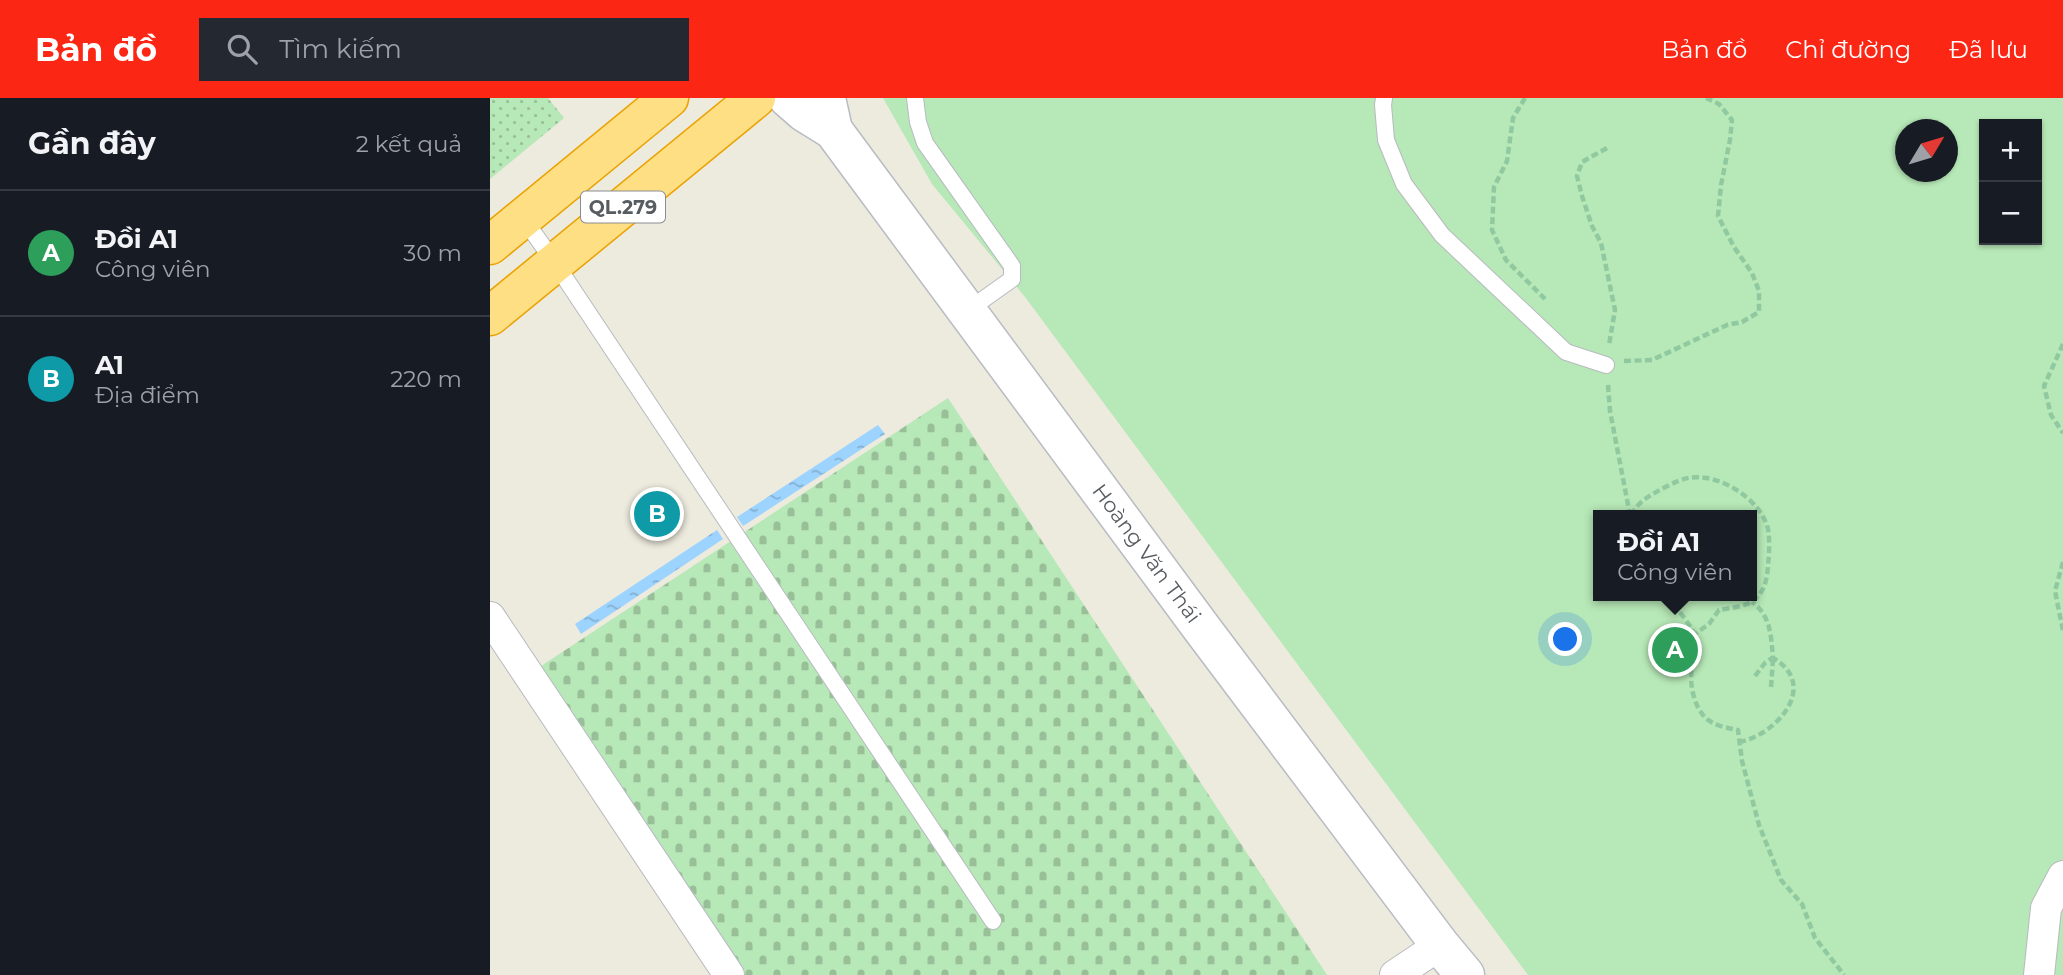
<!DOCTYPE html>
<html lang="vi">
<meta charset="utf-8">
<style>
:root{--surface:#171b24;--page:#242831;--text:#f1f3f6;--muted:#9ea1a6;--line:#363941;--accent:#fc2615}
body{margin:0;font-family:Montserrat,sans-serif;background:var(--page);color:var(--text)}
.controls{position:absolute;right:21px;top:21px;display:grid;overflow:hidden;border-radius:0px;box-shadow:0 2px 5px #0004}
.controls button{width:63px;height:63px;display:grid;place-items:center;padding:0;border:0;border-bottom:2px solid var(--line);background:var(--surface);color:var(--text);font:35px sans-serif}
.compass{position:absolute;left:1405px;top:21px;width:63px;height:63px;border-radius:50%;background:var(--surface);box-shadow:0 2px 5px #0004;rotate:52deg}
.you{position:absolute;left:1076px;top:542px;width:24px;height:24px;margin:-18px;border:5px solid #fff;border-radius:50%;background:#1a73e8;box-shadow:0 0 0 10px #1a73e833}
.badge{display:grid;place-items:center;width:46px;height:46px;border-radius:50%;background:var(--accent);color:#fff;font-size:23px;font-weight:700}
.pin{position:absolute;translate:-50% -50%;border:4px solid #fff;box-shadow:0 2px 7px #0006}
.popup{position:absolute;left:1103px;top:412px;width:164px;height:91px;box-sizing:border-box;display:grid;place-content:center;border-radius:0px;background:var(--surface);filter:drop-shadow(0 2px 5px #0005);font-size:23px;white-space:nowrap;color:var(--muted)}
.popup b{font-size:26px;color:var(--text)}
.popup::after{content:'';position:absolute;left:50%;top:100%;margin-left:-14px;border:14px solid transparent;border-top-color:var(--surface)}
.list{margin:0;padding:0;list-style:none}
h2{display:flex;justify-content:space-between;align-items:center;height:91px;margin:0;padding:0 28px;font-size:30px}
h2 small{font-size:23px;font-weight:400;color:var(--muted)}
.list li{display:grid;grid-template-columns:46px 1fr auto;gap:21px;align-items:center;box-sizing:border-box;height:126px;padding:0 28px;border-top:2px solid var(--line)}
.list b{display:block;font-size:26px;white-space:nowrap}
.list p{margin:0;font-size:23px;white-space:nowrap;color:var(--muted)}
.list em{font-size:23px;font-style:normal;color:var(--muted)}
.icon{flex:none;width:38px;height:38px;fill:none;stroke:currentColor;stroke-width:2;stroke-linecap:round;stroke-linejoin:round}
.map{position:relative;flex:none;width:1573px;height:877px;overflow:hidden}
header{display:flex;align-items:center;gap:42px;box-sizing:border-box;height:98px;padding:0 35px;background:var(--accent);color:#fff}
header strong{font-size:33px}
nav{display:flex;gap:38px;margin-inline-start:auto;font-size:24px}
.search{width:490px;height:63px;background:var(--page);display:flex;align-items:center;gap:18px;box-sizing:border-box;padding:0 24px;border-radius:0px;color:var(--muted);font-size:26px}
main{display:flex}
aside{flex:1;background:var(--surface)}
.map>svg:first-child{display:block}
.grass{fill:url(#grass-dots)}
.cemetery{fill:url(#cemetery-stones)}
.park{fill:#b7e8b7;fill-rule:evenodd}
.water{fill:url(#water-ripples)}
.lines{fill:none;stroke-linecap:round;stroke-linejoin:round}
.lane-casing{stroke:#b7babf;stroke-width:18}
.street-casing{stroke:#b7babf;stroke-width:32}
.secondary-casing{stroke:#b7bcc2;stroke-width:41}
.highway-casing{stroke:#eba100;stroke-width:41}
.path{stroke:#90c9a0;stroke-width:4.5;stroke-dasharray:7 3.5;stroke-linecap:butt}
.lane{stroke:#fff;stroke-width:16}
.street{stroke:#fff;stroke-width:30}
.secondary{stroke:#fff;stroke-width:38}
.highway{stroke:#ffdf83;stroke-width:38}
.labels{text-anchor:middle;stroke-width:7;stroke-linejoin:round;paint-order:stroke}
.shield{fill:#fff;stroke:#898d90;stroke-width:2}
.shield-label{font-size:19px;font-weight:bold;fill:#575c61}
.street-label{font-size:21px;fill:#575c61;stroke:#fff}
</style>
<header>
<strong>Bản đồ</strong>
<div class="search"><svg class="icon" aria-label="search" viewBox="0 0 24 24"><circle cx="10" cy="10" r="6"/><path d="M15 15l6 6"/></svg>Tìm kiếm</div>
<nav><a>Bản đồ</a><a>Chỉ đường</a><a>Đã lưu</a></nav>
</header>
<main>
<aside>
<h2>Gần đây<small>2 kết quả</small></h2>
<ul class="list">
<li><span class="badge" style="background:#2e9e5b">A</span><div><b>Đồi A1</b><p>Công viên</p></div><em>30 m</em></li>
<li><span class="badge" style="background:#0f9aa8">B</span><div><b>A1</b><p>Địa điểm</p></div><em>220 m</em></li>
</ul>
</aside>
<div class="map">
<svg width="1573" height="877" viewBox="0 0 1573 877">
<defs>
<pattern id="grass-dots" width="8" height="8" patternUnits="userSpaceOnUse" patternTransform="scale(1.75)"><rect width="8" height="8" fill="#b7e8b7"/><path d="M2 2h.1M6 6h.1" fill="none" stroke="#98bf98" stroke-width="1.8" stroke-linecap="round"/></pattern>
<pattern id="cemetery-stones" width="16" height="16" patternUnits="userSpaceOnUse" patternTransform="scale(1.75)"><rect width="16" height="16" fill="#b7e8b7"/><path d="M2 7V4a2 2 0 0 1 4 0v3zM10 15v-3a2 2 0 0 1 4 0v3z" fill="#98bf98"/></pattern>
<pattern id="water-ripples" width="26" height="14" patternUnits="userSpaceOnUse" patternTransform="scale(1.75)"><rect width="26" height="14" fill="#9cd4ff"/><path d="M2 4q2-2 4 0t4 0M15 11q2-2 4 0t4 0" fill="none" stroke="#82afd2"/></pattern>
</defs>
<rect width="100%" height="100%" fill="#edeade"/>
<!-- grass -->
<path class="grass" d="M0 0H58L74 20 0 81Z"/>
<!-- cemetery -->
<path class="cemetery" d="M458 300 837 877H248L45 572Z"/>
<!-- park -->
<path class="park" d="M393 0H1573V877H1038L535 199 442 86ZM1494 26H1547V142H1494ZM1416 32H1458V74H1416ZM1108 417H1262V498H1108Z"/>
<!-- water -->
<path class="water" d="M388 327 395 336 253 428 247 419Z
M227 432 233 441 91 536 85 526Z"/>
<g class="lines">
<defs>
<path id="lane" d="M425 0 428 24 435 45 522 168V181L477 213
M894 0 893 7 896 42 914 86 952 137 1076 254 1116 267
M33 120 65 165 503 823"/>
<path id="street" d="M0 519 239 877
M905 877 950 847
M1549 877 1556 810 1573 778"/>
<g id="secondary">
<path d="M298 0 314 14 343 32 336 0"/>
<path id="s1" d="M343 32 713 532 950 847 975 877"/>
</g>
<path id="highway" d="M0 147 179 0
M0 218 266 0"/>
</defs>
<!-- lane casing -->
<use href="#lane" class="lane-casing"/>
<!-- street casing -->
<use href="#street" class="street-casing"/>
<!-- secondary casing -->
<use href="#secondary" class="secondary-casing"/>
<!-- highway casing -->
<use href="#highway" class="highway-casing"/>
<!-- path -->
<path class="path" d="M1035 0 1023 20 1017 63 1004 89 1002 132 1016 162 1055 201
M1117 50 1092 64 1087 78 1092 98 1102 128 1111 145 1125 212 1119 247
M1573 246 1554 288 1561 317 1573 335
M1134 263 1162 262 1237 227 1252 224 1269 214V193L1262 175 1244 149 1228 118 1231 87 1240 42 1242 22 1229 6 1216 0
M1118 287 1120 313 1140 417
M1141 417C1145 411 1149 405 1155 401 1165 394 1187 382 1198 380 1228 374 1271 401 1278 431 1280 443 1279 456 1278 468 1277 481 1275 493 1264 502 1256 509 1239 510 1229 512L1219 526 1205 536
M1573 464 1565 493 1573 533
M1177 498C1185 509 1201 526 1205 538 1209 550 1204 559 1202 570 1199 586 1204 610 1217 621 1225 628 1238 630 1248 632L1252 663 1269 727 1291 782 1312 806 1325 840 1354 877
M1265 578 1275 565 1282 560
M1281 589 1283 561
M1249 644C1287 637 1330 587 1283 560 1281 538 1281 518 1262 504"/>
<!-- lane -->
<use href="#lane" class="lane"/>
<!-- street -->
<use href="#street" class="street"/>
<!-- secondary -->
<use href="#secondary" class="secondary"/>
<!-- highway -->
<use href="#highway" class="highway"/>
</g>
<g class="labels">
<!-- shield labels -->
<rect class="shield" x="91" y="93.5" width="84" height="31" rx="5"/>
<g class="shield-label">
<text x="133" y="116">QL.279</text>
</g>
<!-- street labels -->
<g class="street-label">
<text dy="7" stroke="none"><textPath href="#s1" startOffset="527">Hoàng Văn Thái</textPath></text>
</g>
</g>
</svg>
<div class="controls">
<button>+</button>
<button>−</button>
</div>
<svg class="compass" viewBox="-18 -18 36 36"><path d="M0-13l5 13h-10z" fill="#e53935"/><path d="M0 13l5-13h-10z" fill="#9ea1a6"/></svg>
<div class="you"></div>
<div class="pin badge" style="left:1185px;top:552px;background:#2e9e5b">A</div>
<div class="popup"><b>Đồi A1</b>Công viên</div>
<div class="pin badge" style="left:167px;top:416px;background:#0f9aa8">B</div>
</div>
</main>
